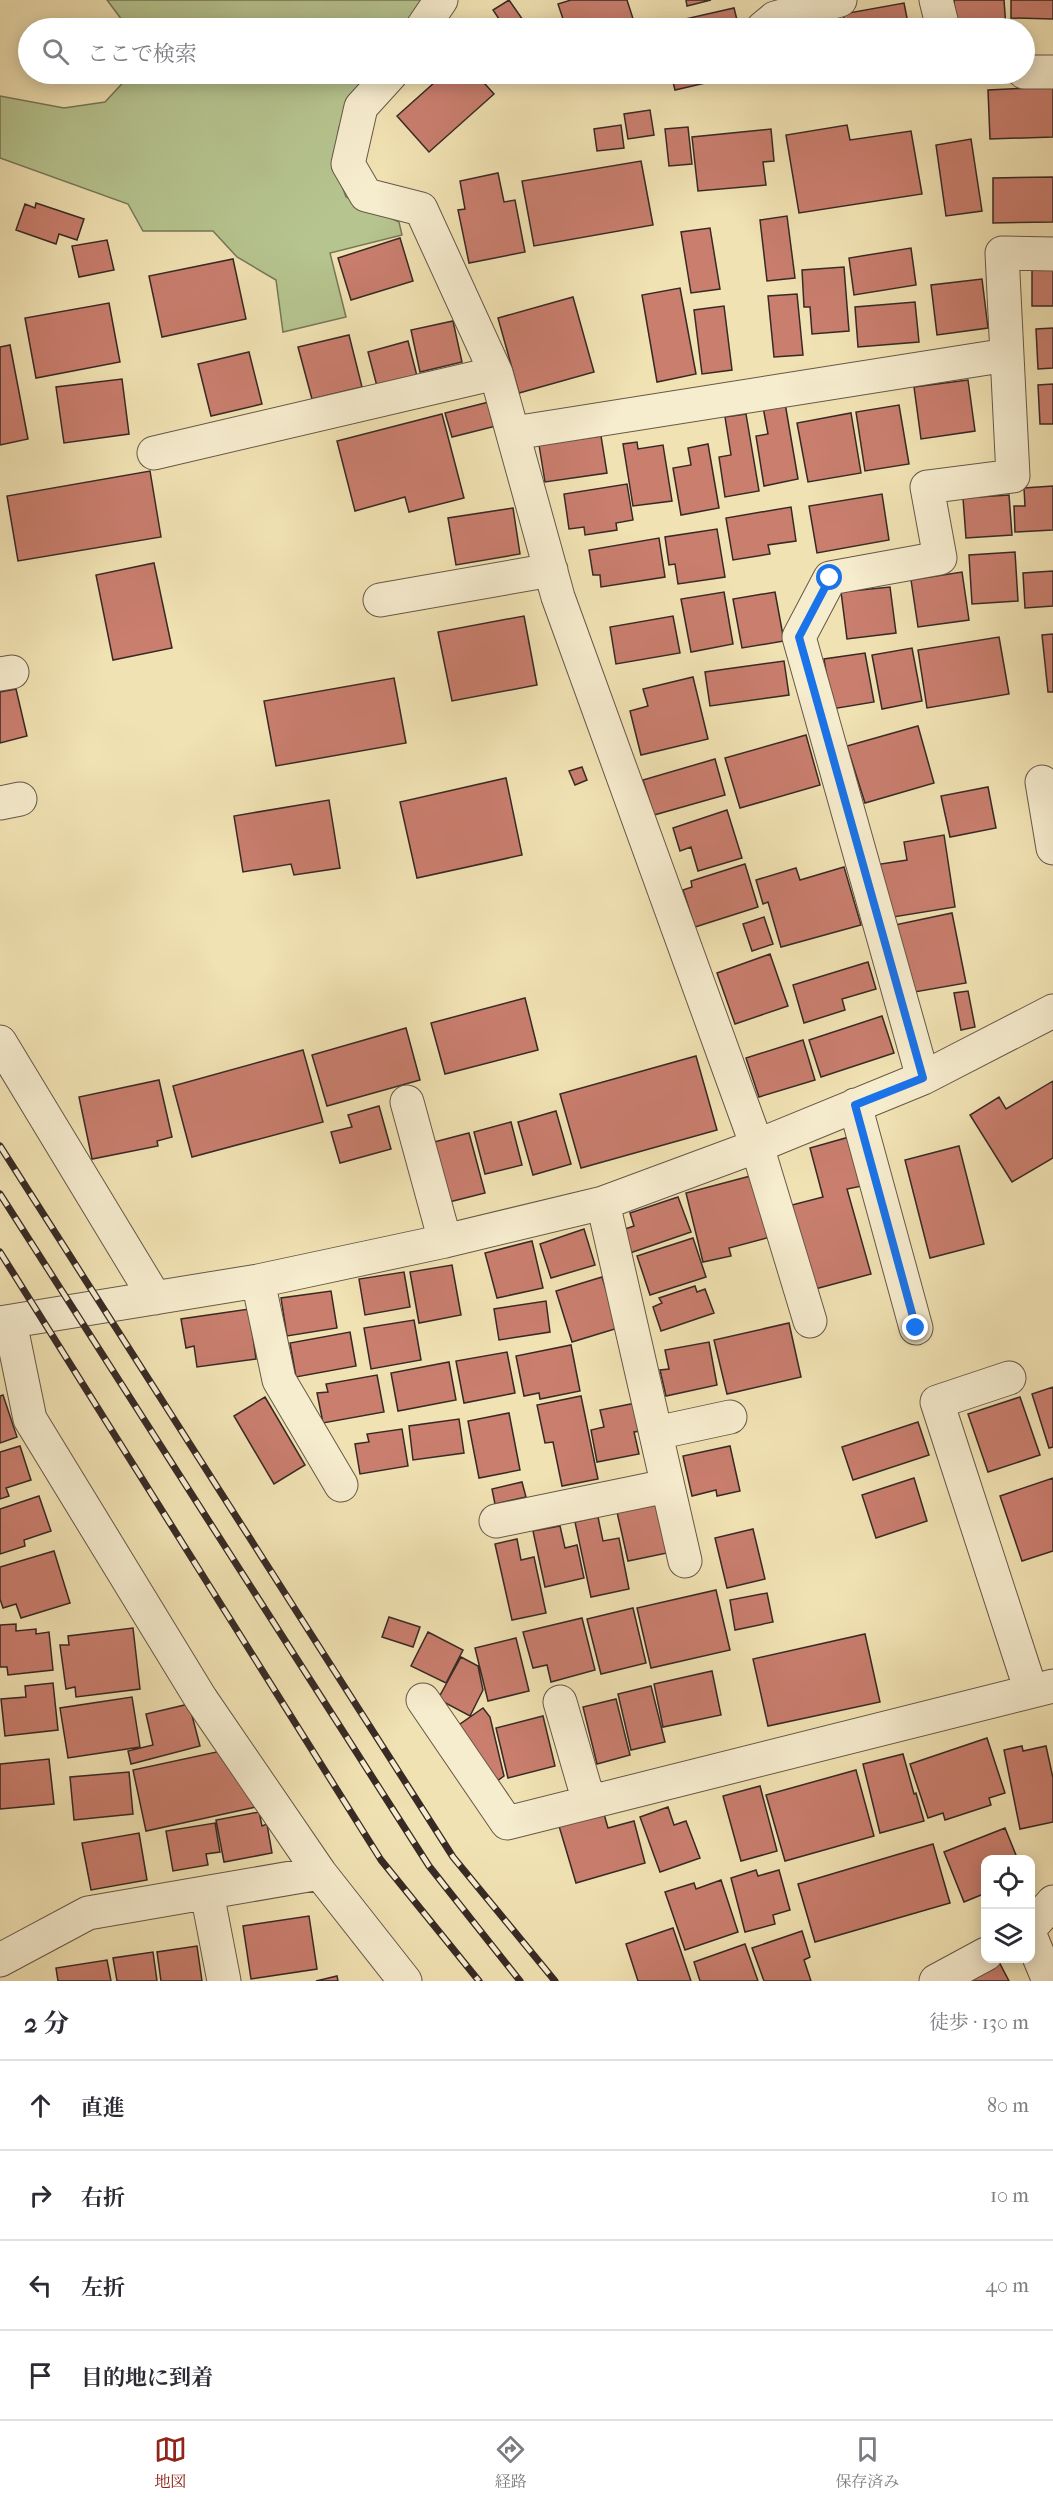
<!DOCTYPE html>
<html lang="ja">
<meta charset="utf-8">
<style>
:root{--surface:#fff;--page:#f7f7f7;--text:#2b2b33;--muted:#7c7c81;--line:#e1e1e2;--accent:#8f2418}
body{margin:0;font-family:"IM FELL French Canon","Noto Serif JP",serif;background:var(--page);color:var(--text)}
.controls{position:absolute;right:18px;bottom:18px;display:grid;overflow:hidden;border-radius:12px;box-shadow:0 3px 15px #0003}
.controls button{width:54px;height:54px;display:grid;place-items:center;padding:0;border:0;border-bottom:2px solid var(--line);background:var(--surface);color:var(--text);font:30px sans-serif}
.stop{position:absolute;width:18px;height:18px;margin:-14px;border:4px solid #1a73e8;border-radius:50%;background:#fff}
.stop.end{background:#1a73e8;border-color:#fff;box-shadow:0 2px 6px #0008}
.list{margin:0;padding:0;list-style:none}
h2{display:flex;justify-content:space-between;align-items:center;height:78px;margin:0;padding:0 24px;font-size:26px}
h2 small{font-size:20px;font-weight:400;color:var(--muted)}
.list li{display:grid;grid-template-columns:39px 1fr auto;gap:18px;align-items:center;box-sizing:border-box;height:90px;padding:0 24px;border-top:2px solid var(--line)}
.list b{display:block;font-size:22px;white-space:nowrap}
.list em{font-size:20px;font-style:normal;color:var(--muted)}
.icon{flex:none;width:33px;height:33px;fill:none;stroke:currentColor;stroke-width:2;stroke-linecap:round;stroke-linejoin:round}
.map{position:relative;flex:none;width:1053px;height:1981px;overflow:hidden}
.search{position:absolute;background:var(--surface);box-shadow:0 3px 15px #0003;left:18px;right:18px;top:18px;height:66px;display:flex;align-items:center;gap:15px;box-sizing:border-box;padding:0 21px;border-radius:33px;color:var(--muted);font-size:22px}
.sheet{height:438px;background:var(--surface)}
nav{display:flex;justify-content:space-around;align-items:center;box-sizing:border-box;height:84px;border-top:2px solid var(--line);background:var(--surface);font-size:16px;color:var(--muted)}
nav a{display:grid;justify-items:center;gap:3px}
nav .on{color:var(--accent)}
.map>svg:first-child{display:block}
.green{fill:#b6c48f;stroke:#76775a;stroke-width:1.5}
.building{fill:#c97e6e;stroke:#372a25;stroke-width:1.5}
.lines{fill:none;stroke-linecap:round;stroke-linejoin:round}
.minor-casing{stroke:#665848;stroke-width:35}
.minor{stroke:#f6ecce;stroke-width:33}
.rail-casing{stroke:#372a25;stroke-width:7}
.rail{stroke:#f6ecce;stroke-width:4.5;stroke-dasharray:14;stroke-linecap:butt}
.route{stroke:#1a73e8;stroke-width:8}
</style>
<div class="map">
<svg width="1053" height="1981" viewBox="0 0 1053 1981">
<rect width="100%" height="100%" fill="#f1e2b3"/>
<filter id="stains"><feTurbulence type="fractalNoise" baseFrequency=".00333" numOctaves="4"/><feColorMatrix values="0 0 0 0 .2 0 0 0 0 .09 0 0 0 0 .02 0 0 0 .5 -.17"/></filter>
<radialGradient id="worn" r=".72"><stop offset=".6" stop-color="#630" stop-opacity="0"/><stop offset="1" stop-color="#630" stop-opacity=".3"/></radialGradient>
<!-- green -->
<path class="green" d="M107 0H426L403 28H126L122 20Z
M131 74H373L339 127 334 164 346 197 399 222 402 235 330 253 346 317 283 332 276 280 237 257 213 231H143L128 204 0 158V96L64 108 105 102Z"/>
<!-- building -->
<path class="building" d="M509 0 523 20 511 28H505L493 10Z
M571 0H627L636 28H566L558 4Z
M686 0H711L687 6Z
M954 0H1004L1006 28H956Z
M1011 0H1053V19L1011 18Z
M904 3 909 28H846L843 14Z
M734 8 739 28H660L659 25Z
M835 23 836 28H806Z
M444 74H476L494 94 429 152 397 116Z
M671 74H730L731 77 675 90Z
M787 74H838L789 82Z
M1053 87V137L990 139 988 90Z
M650 110 654 135 628 139 624 114Z
M621 125 624 148 597 151 594 129Z
M847 125 850 140 911 131 922 194 799 213 786 135Z
M688 127 692 164 669 166 665 129Z
M771 129 774 161 763 162 766 185 698 191 692 137Z
M971 139 982 211 946 216 936 145Z
M641 161 653 225 534 246 522 181Z
M498 173 504 202 515 200 525 252 469 263 458 210 465 209 460 181Z
M1053 177V222L993 223V178Z
M36 203 84 219 77 240 59 234 56 244 16 230 25 204 35 208Z
M787 216 795 278 767 281 760 220Z
M710 228 720 289 691 293 681 232Z
M400 238 413 281 351 300 338 258Z
M107 240 114 270 79 277 72 246Z
M911 248 916 285 854 295 849 258Z
M233 259 246 319 162 337 149 276Z
M844 267 849 331 812 334 810 307H804L802 270Z
M1032 268H1053V306H1032Z
M982 279 988 328 937 335 931 285Z
M680 288 696 374 657 382 642 295Z
M797 294 803 355 774 357 768 296Z
M573 297 594 372 519 393 498 318Z
M915 302 919 342 858 347 855 307Z
M109 303 120 362 36 378 25 318Z
M724 306 732 370 702 374 694 310Z
M453 321 462 362 420 372 411 330Z
M1053 328V368L1038 369 1036 329Z
M349 335 362 387 312 399 298 347Z
M408 341 418 380 378 390 368 352Z
M10 345 28 439 0 445V347Z
M249 352 262 404 211 416 198 364Z
M122 379 129 434 64 443 56 387Z
M968 380 975 431 921 439 914 387Z
M1053 384V424H1040L1038 385Z
M489 402 496 426 452 437 445 413Z
M785 403 798 479 764 486 756 436 768 434 763 407Z
M899 405 909 464 865 471 856 412Z
M851 413 861 473 808 482 797 423Z
M442 414 464 498 409 512 405 497 355 511 337 441Z
M746 414 759 491 725 497 719 457 731 455 725 417Z
M601 436 607 473 545 482 539 445Z
M637 442 638 449 663 445 672 501 633 506 623 444Z
M708 444 719 508 681 515 673 468 691 465 688 448Z
M150 471 161 537 18 561 7 496Z
M627 484 633 520 616 523 617 530 585 535 584 527 569 529 564 494Z
M1053 486V530L1015 532 1014 506H1025L1024 488Z
M882 494 889 540 817 553 809 506Z
M1009 495 1012 535 966 538 963 498Z
M791 507 796 541 768 545 770 554 733 560 726 518Z
M513 508 520 554 456 565 448 518Z
M717 529 725 577 678 584 675 564 669 565 665 537Z
M659 538 665 577 601 587 600 575H593L589 550Z
M1015 552 1018 601 972 604 969 555Z
M154 563 172 648 113 660 96 575Z
M1053 571V606L1025 608 1023 573Z
M962 572 969 620 918 627 911 580Z
M890 587 896 633 847 639 841 592Z
M724 592 733 644 691 652 681 599Z
M775 592 784 641 742 648 733 599Z
M524 616 537 685 452 701 438 632Z
M673 616 680 653 616 664 610 627Z
M1053 634V692H1048L1042 635Z
M999 637 1009 694 927 708 918 650Z
M912 648 922 701 882 709 872 655Z
M865 653 874 702 832 709 824 659Z
M784 661 789 695 710 706 705 672Z
M693 677 708 739 641 755 630 711 648 706 643 689Z
M394 678 406 743 276 766 264 701Z
M16 689 27 736 0 743V692Z
M918 726 934 783 865 803 847 746Z
M806 735 820 785 740 808 725 758Z
M715 759 725 795 654 815 643 780Z
M582 767 587 780 575 785 569 771Z
M506 778 522 855 417 878 400 802Z
M988 787 996 828 950 837 941 796Z
M329 800 340 868 294 875 291 864 243 872 234 816Z
M727 810 742 858 698 871 691 847 680 851 673 828Z
M944 835 955 907 887 918 874 865 907 860 904 842Z
M745 864 758 907 695 927 683 890 692 887 691 881Z
M844 867 861 925 781 947 768 902 763 904 756 880 796 868 800 880Z
M952 913 966 983 909 993 890 926Z
M764 917 773 944 752 951 743 924Z
M770 954 788 1006 735 1024 717 973Z
M868 962 876 989 842 999 845 1010 804 1023 793 985Z
M968 991 975 1027 961 1030 954 993Z
M525 998 538 1050 445 1074 431 1023Z
M882 1016 894 1053 821 1077 809 1040Z
M406 1028 420 1080 327 1106 312 1055Z
M803 1040 815 1080 759 1097 746 1058Z
M303 1050 323 1122 192 1157 173 1086Z
M696 1056 717 1130 581 1168 560 1094Z
M159 1080 172 1137 157 1141 158 1146 92 1159 79 1097Z
M1053 1081V1158L1012 1182 970 1115 999 1097 1006 1109Z
M379 1106 391 1149 340 1163 331 1132 352 1127 348 1115Z
M556 1111 571 1164 533 1175 518 1122Z
M511 1122 522 1165 485 1174 474 1132Z
M469 1133 485 1193 449 1202 434 1142Z
M849 1137 862 1186 847 1189 871 1274 815 1289 792 1205 823 1197 810 1148Z
M959 1146 984 1244 930 1258 905 1160Z
M758 1174 774 1236 729 1248 731 1256 703 1262 686 1193Z
M678 1197 691 1232 630 1253 622 1230 634 1226 630 1213Z
M584 1229 595 1265 551 1278 540 1244Z
M693 1238 706 1277 650 1295 637 1256Z
M532 1241 543 1288 497 1298 485 1253Z
M452 1265 461 1315 419 1323 410 1272Z
M404 1272 410 1307 365 1315 359 1279Z
M602 1277 618 1328 572 1342 556 1291Z
M695 1286 697 1292 705 1289 714 1313 661 1331 653 1307 662 1303 659 1298Z
M331 1291 337 1328 287 1336 281 1298Z
M546 1301 550 1332 499 1340 494 1309Z
M249 1309 256 1359 197 1367 194 1346 186 1348 181 1319Z
M414 1320 421 1360 371 1369 364 1328Z
M789 1323 801 1377 727 1394 714 1340Z
M350 1332 356 1366 296 1377 290 1343Z
M709 1342 717 1385 666 1396 660 1370 669 1369 665 1350Z
M571 1345 580 1391 540 1399 539 1393 524 1396 516 1356Z
M507 1352 515 1393 464 1403 456 1361Z
M449 1362 456 1400 398 1411 391 1373Z
M377 1375 384 1412 323 1423 317 1393 328 1392 326 1384Z
M1053 1387V1447L1049 1448 1032 1394Z
M3 1395 17 1437 0 1443V1396Z
M581 1396 598 1479 562 1486 553 1442 545 1443 537 1405Z
M265 1397 305 1465 274 1484 234 1416Z
M1020 1397 1040 1455 988 1472 968 1414Z
M636 1403 641 1431 634 1432 639 1454 597 1462 591 1430 604 1427 600 1410Z
M509 1413 520 1470 479 1478 468 1421Z
M459 1419 464 1453 413 1460 409 1426Z
M918 1422 929 1455 853 1480 842 1447Z
M402 1429 408 1466 360 1474 355 1444 369 1442 367 1434Z
M20 1446 31 1480 6 1488 9 1496 0 1499V1452Z
M730 1446 740 1491 717 1496 716 1490 692 1496 683 1456Z
M914 1478 927 1521 876 1538 862 1495Z
M1053 1478V1551L1022 1561 1000 1496Z
M522 1482 526 1497 495 1504 492 1489Z
M39 1496 51 1531 24 1540 25 1546 0 1554V1509Z
M656 1504 667 1553 628 1561 617 1512Z
M598 1517 603 1541 619 1538 629 1589 591 1597 575 1522Z
M560 1526 565 1548 577 1545 584 1578 545 1587 533 1531Z
M753 1529 765 1579 727 1588 715 1538Z
M517 1539 521 1560 534 1557 546 1613 512 1620 495 1544Z
M54 1551 70 1603 21 1618 16 1604 3 1608 0 1599V1567Z
M716 1590 730 1650 651 1668 637 1608Z
M767 1593 773 1622 735 1630 730 1600Z
M633 1608 646 1663 601 1674 587 1619Z
M389 1617 420 1627 413 1647 382 1637Z
M582 1618 595 1670 551 1682 547 1665 533 1668 523 1632Z
M16 1624V1631L36 1629V1634L49 1632 53 1670 8 1675 7 1667H0V1625Z
M133 1628 140 1689 76 1697 75 1687 66 1689 60 1645H69L68 1636Z
M428 1632 463 1650 446 1683 411 1666Z
M865 1634 880 1702 768 1726 753 1659Z
M516 1638 529 1691 488 1701 475 1648Z
M461 1657 478 1666 483 1690 470 1716 438 1699Z
M712 1671 721 1715 663 1727 654 1684Z
M53 1683 58 1730 5 1736 1 1699 26 1697 25 1686Z
M651 1686 665 1742 631 1750 618 1694Z
M132 1697 140 1747 68 1758 60 1708Z
M616 1699 630 1755 597 1764 583 1707Z
M189 1704 200 1746 131 1764 128 1751 153 1745 146 1714Z
M483 1708 490 1717 504 1776 493 1784 453 1729Z
M543 1716 555 1766 508 1778 496 1728Z
M987 1738 1005 1793 989 1798 991 1805 945 1820 943 1813 928 1818 910 1764Z
M1022 1746 1023 1751 1046 1746 1053 1778V1822L1020 1829 1004 1750Z
M221 1751 256 1807 146 1831 133 1770Z
M903 1754 914 1794 916 1793 924 1821 880 1833 863 1764Z
M49 1759 54 1804 0 1809V1764Z
M856 1770 874 1836 785 1861 766 1795Z
M129 1772 133 1814 74 1820 70 1777Z
M760 1786 777 1851 741 1861 723 1796Z
M668 1807 674 1825 686 1821 700 1858 660 1872 640 1817Z
M259 1812 262 1826 267 1824 272 1853 224 1862 216 1820Z
M604 1814 608 1828 634 1821 645 1863 576 1883 559 1826Z
M215 1823 220 1852 206 1854 208 1865 173 1871 166 1831Z
M1005 1828 1018 1860H986V1893L964 1902 944 1852Z
M139 1833 147 1880 91 1890 82 1843Z
M933 1844 950 1903 815 1942 798 1884Z
M756 1870 758 1876 779 1870 790 1910 773 1915 775 1924 745 1932 731 1878Z
M721 1880 738 1932 685 1950 665 1892 694 1883 696 1889Z
M309 1916 317 1969 251 1979 243 1926Z
M673 1928 691 1981H638L626 1944Z
M802 1931 810 1957 804 1960 811 1981H764L752 1948Z
M745 1944 758 1981H700L694 1962Z
M197 1946 202 1981H161L157 1952Z
M153 1952 157 1981H117L113 1958Z
M997 1958 1009 1981H953Z
M107 1960 111 1981H58L56 1968Z
M337 1976 338 1981H316Z"/>
<g class="lines">
<defs>
<path id="minor" d="M936 0 943 28
M422 28 441 0
M763 28 775 18 840 0
M1024 72H1053
M391 74 361 107 348 164 366 195 421 209 496 373 558 597 757 1146 810 1321
M514 433 1007 355 1002 253 1053 254
M154 453 496 373
M380 600 551 570
M0 674 12 672
M1042 782 1053 848
M0 803 20 799
M0 1042 155 1298
M923 1078 799 637 830 578 940 558 927 487 1013 476 1007 355
M407 1102 445 1241
M855 1105 916 1328
M603 1203 685 1561
M258 1281 279 1380 341 1485
M10 1322 30 1419 201 1699 320 1873 405 1981
M0 1323 258 1281 445 1241 603 1203 757 1146 923 1078 1053 1011
M1009 1378 937 1402 1031 1691
M656 1433 730 1417
M496 1521 667 1486
M423 1700 507 1823 1053 1686
M560 1702 589 1802
M207 1893 224 1981
M1030 1928 1053 1902
M1030 1935 1049 1981
M0 1960 88 1913 320 1873
M936 1981 986 1954"/>
</defs>
<!-- minor casing -->
<use href="#minor" class="minor-casing"/>
<!-- minor -->
<use href="#minor" class="minor"/>
<defs>
<path id="rail" d="M0 1146 453 1857 555 1981
M0 1194 429 1866 520 1981
M0 1252 381 1860 479 1981"/>
</defs>
<!-- rail casing -->
<use href="#rail" class="rail-casing"/>
<!-- rail -->
<use href="#rail" class="rail"/>
</g>
<g class="lines">
<!-- route -->
<path class="route" d="M830 578 799 637 923 1078 855 1105 916 1328"/>
</g>
<rect width="100%" height="100%" filter="url(#stains)"/>
<rect width="100%" height="100%" fill="url(#worn)"/>
</svg>
<div class="controls">
<button><svg class="icon" aria-label="locate" viewBox="0 0 24 24"><circle cx="12" cy="12" r="6"/><path d="M12 2v4M12 18v4M2 12h4M18 12h4"/></svg></button>
<button><svg class="icon" aria-label="layers" viewBox="0 0 24 24"><path d="M12 4l9 5-9 5-9-5zM3 14l9 5 9-5"/></svg></button>
</div>
<div class="stop" style="left:830px;top:578px"></div>
<div class="stop end" style="left:916px;top:1328px"></div>
<div class="search"><svg class="icon" aria-label="search" viewBox="0 0 24 24"><circle cx="10" cy="10" r="6"/><path d="M15 15l6 6"/></svg>ここで検索</div>
</div>
<section class="sheet">
<h2>2 分<small>徒歩 · 130 m</small></h2>
<ul class="list">
<li><svg class="icon" aria-label="ahead" viewBox="0 0 24 24"><path d="M12 20V5M6 11l6-6 6 6"/></svg><div><b>直進</b></div><em>80 m</em></li>
<li><svg class="icon" aria-label="right" viewBox="0 0 24 24"><path d="M7 20v-9h11M14 6l5 5-5 5"/></svg><div><b>右折</b></div><em>10 m</em></li>
<li><svg class="icon" aria-label="left" viewBox="0 0 24 24"><path d="M17 20v-9H6M10 6l-5 5 5 5"/></svg><div><b>左折</b></div><em>40 m</em></li>
<li><svg class="icon" aria-label="arrive" viewBox="0 0 24 24"><path d="M6 21V4h12l-3 4 3 4H6"/></svg><div><b>目的地に到着</b></div></li>
</ul>
</section>
<nav>
<a class="on"><svg class="icon" aria-label="map" viewBox="0 0 24 24"><path d="M3 6l6-2 6 2 6-2v14l-6 2-6-2-6 2zM9 4v14M15 6v14"/></svg>地図</a>
<a><svg class="icon" aria-label="directions" viewBox="0 0 24 24"><path d="M12 3l9 9-9 9-9-9zM9 14v-3h6M13 9l2 2-2 2"/></svg>経路</a>
<a><svg class="icon" aria-label="saved" viewBox="0 0 24 24"><path d="M7 4h10v16l-5-4-5 4z"/></svg>保存済み</a>
</nav>
